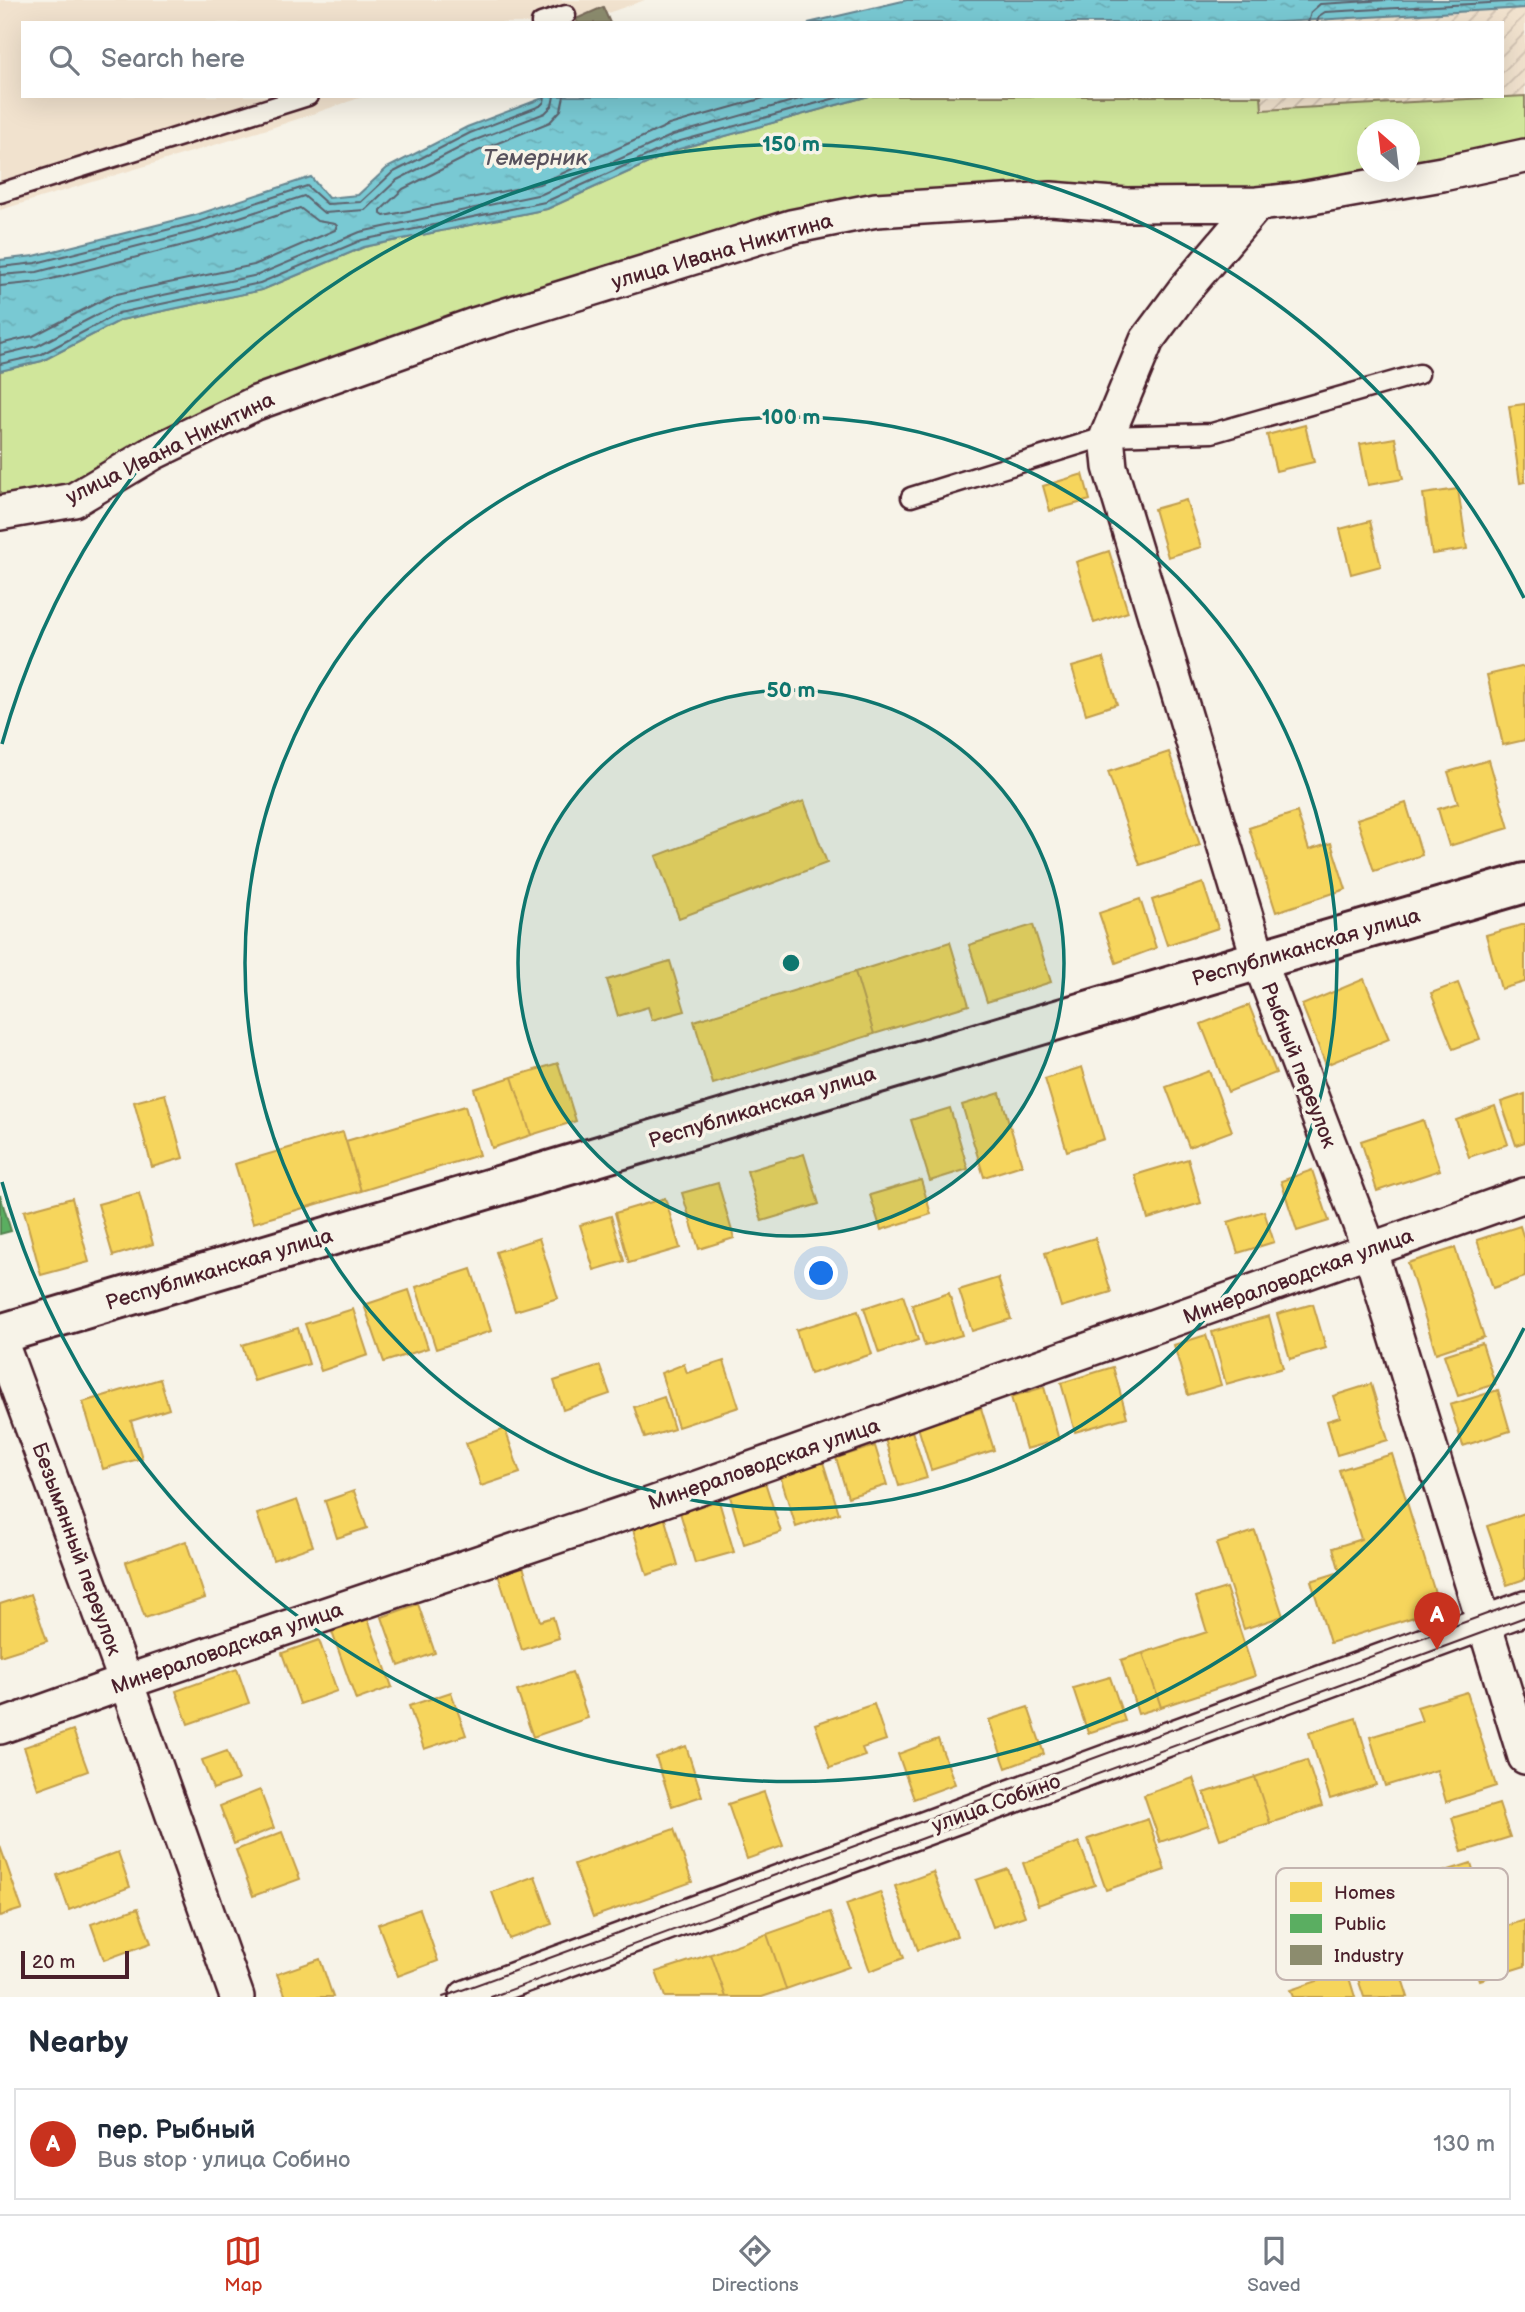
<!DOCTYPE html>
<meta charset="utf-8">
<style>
:root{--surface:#fff;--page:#f2f2f3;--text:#1f2937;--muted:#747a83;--line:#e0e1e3;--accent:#c8321e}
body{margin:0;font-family:"Balsamiq Sans",sans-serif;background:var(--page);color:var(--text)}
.compass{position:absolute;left:1357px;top:119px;width:63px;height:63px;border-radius:50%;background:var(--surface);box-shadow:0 7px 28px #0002;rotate:332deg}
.scale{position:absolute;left:21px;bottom:18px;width:108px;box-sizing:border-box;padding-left:7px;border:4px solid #4a1f2b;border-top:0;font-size:19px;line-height:24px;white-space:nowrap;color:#4a1f2b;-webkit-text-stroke:5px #f7f3e8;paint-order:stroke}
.you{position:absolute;left:822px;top:1274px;width:24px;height:24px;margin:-18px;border:5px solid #fff;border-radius:50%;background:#1a73e8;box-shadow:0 0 0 10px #1a73e833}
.badge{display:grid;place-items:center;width:46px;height:46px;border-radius:50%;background:var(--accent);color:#fff;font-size:23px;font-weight:700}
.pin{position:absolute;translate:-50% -58px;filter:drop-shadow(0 2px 4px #0008)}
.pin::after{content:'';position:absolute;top:37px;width:24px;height:21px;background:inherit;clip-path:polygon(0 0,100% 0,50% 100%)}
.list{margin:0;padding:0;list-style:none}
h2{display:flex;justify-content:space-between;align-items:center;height:91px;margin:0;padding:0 28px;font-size:30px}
h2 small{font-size:23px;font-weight:400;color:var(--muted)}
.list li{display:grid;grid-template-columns:46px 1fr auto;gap:21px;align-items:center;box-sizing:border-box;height:112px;margin:0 14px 14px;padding:0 14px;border:2px solid var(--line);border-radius:0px}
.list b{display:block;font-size:26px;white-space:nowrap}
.list p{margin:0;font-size:23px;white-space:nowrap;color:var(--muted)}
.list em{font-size:23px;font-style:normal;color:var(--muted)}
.icon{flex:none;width:38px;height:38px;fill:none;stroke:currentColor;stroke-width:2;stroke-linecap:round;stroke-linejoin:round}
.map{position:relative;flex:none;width:1525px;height:1997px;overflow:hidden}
.search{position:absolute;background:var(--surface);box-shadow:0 7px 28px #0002;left:21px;right:21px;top:21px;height:77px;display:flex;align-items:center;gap:18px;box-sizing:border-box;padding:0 24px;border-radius:0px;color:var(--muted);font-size:26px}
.sheet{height:217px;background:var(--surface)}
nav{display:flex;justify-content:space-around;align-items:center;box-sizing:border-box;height:98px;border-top:2px solid var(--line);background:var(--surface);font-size:19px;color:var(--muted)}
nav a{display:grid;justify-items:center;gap:4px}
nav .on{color:var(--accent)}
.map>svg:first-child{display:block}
.built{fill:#f1e2ce}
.industrial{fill:url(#industrial-furrows)}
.green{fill:#d0e69b;stroke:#8d8263;stroke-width:2;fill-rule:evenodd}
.water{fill:url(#water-ripples);stroke:#668590;stroke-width:2}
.homes{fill:#f6d55c;stroke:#c29e4d;stroke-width:2}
.public{fill:#5aae61;stroke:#558351;stroke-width:2}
.industry{fill:#8c8c6e;stroke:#786b5a;stroke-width:2}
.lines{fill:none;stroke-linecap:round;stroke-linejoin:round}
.shore{stroke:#5d636e;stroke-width:2}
.service-casing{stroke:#4a1f2b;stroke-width:23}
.minor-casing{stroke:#4a1f2b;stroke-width:38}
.tertiary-casing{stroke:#4a1f2b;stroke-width:44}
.service{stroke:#f7f3e8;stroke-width:18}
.minor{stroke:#f7f3e8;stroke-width:33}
.tertiary{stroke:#f7f3e8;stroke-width:38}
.tram{stroke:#4a1f2b;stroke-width:2}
.ring{fill:none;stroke:#0f766e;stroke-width:3.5}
.labels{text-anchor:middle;stroke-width:7;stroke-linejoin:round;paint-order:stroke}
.street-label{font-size:21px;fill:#4a1f2b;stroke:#f7f3e8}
.water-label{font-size:23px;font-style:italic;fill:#58525d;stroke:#f7f3e8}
.key{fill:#f7f3e8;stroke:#c3b3af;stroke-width:2}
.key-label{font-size:19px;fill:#4a1f2b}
.centre{fill:#0f766e;stroke:#f7f3e8;stroke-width:3.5}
.ring-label{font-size:21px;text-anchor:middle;font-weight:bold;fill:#0f766e;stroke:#f7f3e8;stroke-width:7;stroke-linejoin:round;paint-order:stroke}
</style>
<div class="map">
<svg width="1525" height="1997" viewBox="0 0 1525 1997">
<defs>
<pattern id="industrial-furrows" width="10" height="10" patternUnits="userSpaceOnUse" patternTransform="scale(1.75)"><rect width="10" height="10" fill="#f1e2ce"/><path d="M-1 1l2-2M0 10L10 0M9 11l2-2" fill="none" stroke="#d0c1b1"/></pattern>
<pattern id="water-ripples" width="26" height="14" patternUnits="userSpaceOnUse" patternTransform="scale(1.75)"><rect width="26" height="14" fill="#79c9d3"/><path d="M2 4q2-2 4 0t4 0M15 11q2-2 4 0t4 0" fill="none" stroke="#6aacb5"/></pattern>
</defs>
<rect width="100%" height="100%" fill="#f7f3e8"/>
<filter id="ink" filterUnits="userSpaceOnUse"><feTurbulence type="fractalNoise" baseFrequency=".0143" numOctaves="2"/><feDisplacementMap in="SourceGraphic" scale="14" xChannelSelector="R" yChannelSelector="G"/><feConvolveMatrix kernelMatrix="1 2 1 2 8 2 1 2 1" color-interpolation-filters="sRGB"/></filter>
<g filter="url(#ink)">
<!-- built -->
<path class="built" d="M0 0H645L579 23H23V96H365L274 127 0 210Z"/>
<!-- industrial -->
<path class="industrial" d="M1525 8V96L1262 110 1261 96H1502V23H1263Z"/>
<!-- green -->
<path class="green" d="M869 96H1261L1262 110 1525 96V156L1442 174 791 227 153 453 0 513V371L42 361 121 320 262 290 364 247 547 209 679 149ZM1368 130H1410V172H1368Z"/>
<!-- water -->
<path class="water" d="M907 0H1525V8L1263 23H808Z
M548 96H869L679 149 547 209 364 247 262 290 121 320 42 361 0 371V260L34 256 196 215 311 177 328 198 358 195 387 168 467 127Z"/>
<!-- homes -->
<path class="homes" d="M1525 404V482L1520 483 1509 406Z
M1305 425 1314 462 1276 471 1267 435Z
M1395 438 1403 479 1368 485 1360 444Z
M1083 474 1090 500 1050 511 1043 486Z
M1458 489 1467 549 1432 554 1423 494Z
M1186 500 1201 547 1168 557 1154 509Z
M1370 521 1381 566 1351 574 1340 529Z
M1109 551 1128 612 1094 623 1076 562Z
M1103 658 1117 704 1086 714 1072 667Z
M1525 666V740L1503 745 1487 675Z
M1169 752 1200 845 1140 865 1108 772Z
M1489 760 1509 828 1449 846 1438 809 1458 803 1448 772Z
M804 801 827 863 679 918 656 856Z
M1406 803 1422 855 1374 871 1357 819Z
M1297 812 1309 850 1331 843 1346 889 1276 912 1249 828Z
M1203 883 1218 928 1167 945 1152 900Z
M1140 899 1156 948 1116 963 1099 913Z
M1525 924V982L1501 989 1486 935Z
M1033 925 1051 982 987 1002 969 945Z
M950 942 969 1005 874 1034 855 972Z
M670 961 685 1011 652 1020 648 1007 618 1016 607 980Z
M855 972 874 1034 713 1084 694 1021Z
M1364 979 1389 1039 1326 1065 1302 1005Z
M1458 983 1480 1039 1453 1049 1431 993Z
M1249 1005 1276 1073 1228 1092 1201 1024Z
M558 1063 576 1121 531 1135 512 1077Z
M1082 1067 1104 1139 1067 1151 1045 1079Z
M1209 1071 1232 1131 1189 1147 1166 1087Z
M512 1077 531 1135 492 1148 474 1089Z
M1000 1093 1022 1165 984 1177 962 1105Z
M165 1094 183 1158 152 1167 134 1102Z
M1525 1094V1142L1516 1145 1501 1102Z
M465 1106 479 1155 361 1191 346 1141Z
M1495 1106 1508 1144 1469 1157 1456 1120Z
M950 1108 968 1169 930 1181 911 1120Z
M1423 1120 1440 1170 1377 1191 1361 1141Z
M343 1132 361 1191 253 1223 235 1164Z
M804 1154 819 1204 762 1221 747 1171Z
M1188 1159 1201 1203 1148 1219 1135 1175Z
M1312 1170 1329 1221 1297 1231 1281 1181Z
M921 1180 931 1214 881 1230 870 1195Z
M718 1183 734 1238 699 1249 682 1193Z
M139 1193 153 1244 113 1256 98 1204Z
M72 1198 89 1262 41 1275 24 1211Z
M665 1198 680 1248 629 1263 615 1213Z
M1264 1211 1274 1242 1238 1253 1228 1222Z
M611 1216 624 1261 594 1270 580 1225Z
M1520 1226 1525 1242V1277L1493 1288 1477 1240Z
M539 1238 558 1298 515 1311 496 1252Z
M1095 1238 1111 1292 1061 1307 1045 1253Z
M1455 1248 1484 1337 1436 1353 1408 1263Z
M471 1269 491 1331 436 1349 416 1287Z
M998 1278 1011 1319 972 1331 959 1290Z
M409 1290 428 1348 384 1362 364 1305Z
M949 1293 962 1335 925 1346 912 1305Z
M903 1295 918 1340 879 1353 864 1308Z
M1313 1304 1326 1348 1290 1359 1277 1314Z
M353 1309 368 1355 321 1371 305 1324Z
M858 1311 872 1354 810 1374 796 1330Z
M1269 1316 1283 1368 1226 1384 1212 1332Z
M298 1328 309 1364 254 1381 242 1345Z
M1206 1335 1221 1385 1188 1395 1174 1345Z
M1482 1343 1495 1384 1458 1396 1444 1355Z
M724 1361 739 1407 678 1427 661 1373 684 1364 687 1373Z
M600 1366 610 1394 563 1410 554 1381Z
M1113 1367 1127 1417 1075 1432 1061 1383Z
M160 1379 169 1409 131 1421 142 1458 103 1469 83 1402Z
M1371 1384 1388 1440 1337 1455 1327 1421 1340 1417 1333 1396Z
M1044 1387 1059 1440 1026 1449 1011 1397Z
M1498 1390 1510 1431 1463 1446 1450 1405Z
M664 1397 674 1429 645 1438 634 1407Z
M981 1408 994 1450 931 1470 918 1427Z
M505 1429 520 1473 481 1486 466 1443Z
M912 1431 927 1478 899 1486 885 1439Z
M875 1446 887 1485 848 1497 836 1458Z
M1392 1454 1440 1609 1330 1643 1311 1581 1340 1572 1333 1548 1361 1539 1339 1470Z
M823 1462 839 1513 796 1527 780 1475Z
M765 1482 781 1532 744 1544 729 1493Z
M354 1491 367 1528 337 1538 325 1501Z
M718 1498 734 1552 695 1563 679 1509Z
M297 1500 313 1546 273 1560 257 1514Z
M1525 1513V1579L1507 1585 1487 1526Z
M664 1516 678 1565 647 1575 632 1526Z
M1255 1531 1283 1616 1244 1629 1216 1544Z
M186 1541 205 1598 145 1618 126 1562Z
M522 1563 540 1621 553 1617 559 1638 522 1650 497 1571Z
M1226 1588 1255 1676 1161 1707 1143 1653 1207 1632 1196 1597Z
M31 1594 47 1641 0 1656V1604Z
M418 1604 435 1653 399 1666 382 1617Z
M368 1619 392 1687 356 1700 332 1632Z
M319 1640 337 1691 300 1704 282 1653Z
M1143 1653 1161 1707 1138 1714 1121 1660Z
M237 1669 249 1703 188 1724 176 1691Z
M572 1672 588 1718 533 1737 517 1691Z
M1110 1677 1125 1721 1088 1733 1073 1688Z
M451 1692 466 1735 424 1749 409 1706Z
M1467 1692 1496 1786 1446 1802 1437 1770 1385 1786 1370 1737 1422 1721 1417 1707Z
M874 1704 886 1740 862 1748 865 1756 830 1768 815 1724Z
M1028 1707 1044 1754 1006 1768 989 1720Z
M1356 1718 1376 1785 1330 1799 1309 1733Z
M73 1730 88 1771 38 1789 24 1747Z
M938 1739 955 1784 914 1799 898 1754Z
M686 1746 702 1796 672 1806 656 1757Z
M227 1751 238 1780 213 1789 202 1760Z
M1307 1760 1322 1806 1270 1823 1255 1777Z
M1255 1777 1270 1823 1220 1839 1204 1793Z
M1193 1778 1209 1825 1160 1842 1144 1795Z
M260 1790 274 1828 234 1844 220 1806Z
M764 1792 783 1846 747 1859 728 1804Z
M1499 1804 1510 1837 1462 1852 1452 1818Z
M1148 1819 1165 1870 1106 1890 1088 1839Z
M674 1829 692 1882 593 1917 574 1864Z
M282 1832 300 1879 253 1896 236 1850Z
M1079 1842 1095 1885 1038 1905 1023 1863Z
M0 1846 22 1909 0 1916Z
M118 1852 130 1887 69 1910 57 1875Z
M1471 1863 1488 1916 1414 1939 1398 1886Z
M1008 1869 1025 1916 993 1927 976 1880Z
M933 1872 957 1936 918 1950 895 1886Z
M535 1876 552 1924 509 1939 492 1892Z
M880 1892 904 1958 870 1971 846 1904Z
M138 1908 151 1943 104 1960 91 1924Z
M420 1909 438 1961 398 1976 378 1924Z
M830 1912 849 1967 786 1989 767 1934Z
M1525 1920V1966L1480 1980 1466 1939Z
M767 1934 786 1989 762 1997H726L711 1954Z
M711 1954 726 1997H665L656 1972Z
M1394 1954 1408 1997H1364L1354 1967Z
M320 1959 333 1997H286L277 1974Z
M1347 1971 1355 1997H1293L1290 1990Z"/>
<!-- public -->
<path class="public" d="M0 1195 11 1231 0 1234Z"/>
<!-- industry -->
<path class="industry" d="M603 7 610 23H578L576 19Z"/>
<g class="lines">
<!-- shore -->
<path class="shore" d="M1308 23 1311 12 1320 4 1387 0
M1317 23 1319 16 1325 12 1525 1
M564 96 561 110 550 122 478 151 403 189 381 210V214L384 216 539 184 669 125 771 96
M0 267 36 263 198 222 307 186 327 204 361 202 392 173 470 133 540 106 544 102 545 96
M0 275 37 272 200 230 304 196 324 213 365 210 397 180 473 141 545 113 552 106 554 96
M0 286 40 282 203 240 300 208 317 221 335 224 337 226 335 230 254 265 112 295 33 336 0 344
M0 355 37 346 116 305 258 275 360 232 542 194 673 135 810 96
M0 364 40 355 119 313 260 283 362 240 545 202 677 142 843 96"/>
<defs>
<path id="service" d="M541 23 566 15
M0 193 308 96
M911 497 1107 436 1212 433 1419 374"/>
<path id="minor" d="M1257 204 1185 289 1147 340 1107 436 1110 467 1259 960 1370 1251 1525 1757
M0 513 74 500 153 453 256 403 474 325 791 227 876 210 1051 199 1126 205 1257 204 1295 200 1442 174 1525 156
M0 1340 126 1682 237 1997
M0 1727 126 1682 652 1504 1525 1195
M466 1997 1525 1608"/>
<path id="tertiary" d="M0 1334 1259 960 1525 883"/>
</defs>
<!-- service casing -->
<use href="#service" class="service-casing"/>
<!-- minor casing -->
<use href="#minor" class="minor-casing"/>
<!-- tertiary casing -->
<use href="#tertiary" class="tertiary-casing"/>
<!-- service -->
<use href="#service" class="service"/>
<!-- minor -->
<use href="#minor" class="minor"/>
<!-- tertiary -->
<use href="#tertiary" class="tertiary"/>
<!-- tram -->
<path class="tram" d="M443 1997 1525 1600
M491 1997 1525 1617"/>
</g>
</g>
<!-- distance rings -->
<circle cx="791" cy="963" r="273" fill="#0f766e" fill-opacity=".12"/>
<g class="ring">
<circle cx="791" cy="963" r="273"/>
<circle cx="791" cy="963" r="546"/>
<path d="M1524 1328A819 819 0 0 1 2 1182M2 744A819 819 0 0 1 1524 598"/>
</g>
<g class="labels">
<!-- street labels -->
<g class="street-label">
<text transform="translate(722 251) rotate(-16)" y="7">улица Ивана Никитина</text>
<text transform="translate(170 448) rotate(-26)" y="7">улица Ивана Никитина</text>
<text transform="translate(1306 947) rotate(-16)" y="7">Республиканская улица</text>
<text transform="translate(1299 1065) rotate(69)" y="7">Рыбный переулок</text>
<text transform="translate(762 1107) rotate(-17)" y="7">Республиканская улица</text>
<text transform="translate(219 1269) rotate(-17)" y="7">Республиканская улица</text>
<text transform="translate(1298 1276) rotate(-20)" y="7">Минераловодская улица</text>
<text transform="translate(764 1464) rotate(-19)" y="7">Минераловодская улица</text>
<text transform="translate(77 1549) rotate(70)" y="7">Безымянный переулок</text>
<text transform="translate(227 1648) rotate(-19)" y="7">Минераловодская улица</text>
<text transform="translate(996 1803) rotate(-20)" y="7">улица Собино</text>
</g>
<!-- water labels -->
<g class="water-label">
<text x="535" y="165">Темерник</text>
</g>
</g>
<!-- legend -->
<rect x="1276" y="1868" width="232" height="112" rx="10" class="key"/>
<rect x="1290" y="1882" width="32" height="20" fill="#f6d55c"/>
<rect x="1290" y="1914" width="32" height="19" fill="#5aae61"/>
<rect x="1290" y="1945" width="32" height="20" fill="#8c8c6e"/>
<g class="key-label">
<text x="1334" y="1899">Homes</text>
<text x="1334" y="1930">Public</text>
<text x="1334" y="1962">Industry</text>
</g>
<circle cx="791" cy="963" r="10" class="centre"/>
<g class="ring-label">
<text x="791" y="151">150 m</text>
<text x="791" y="424">100 m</text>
<text x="791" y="697">50 m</text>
</g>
</svg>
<svg class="compass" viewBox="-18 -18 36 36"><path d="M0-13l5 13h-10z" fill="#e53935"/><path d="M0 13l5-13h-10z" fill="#747a83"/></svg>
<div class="scale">20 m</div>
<div class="you"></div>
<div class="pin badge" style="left:1437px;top:1650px">A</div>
<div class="search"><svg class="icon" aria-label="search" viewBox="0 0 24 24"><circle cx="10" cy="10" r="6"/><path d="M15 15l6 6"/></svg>Search here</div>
</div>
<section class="sheet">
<h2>Nearby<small></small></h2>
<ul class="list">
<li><span class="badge">A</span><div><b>пер. Рыбный</b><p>Bus stop · улица Собино</p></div><em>130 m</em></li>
</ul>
</section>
<nav>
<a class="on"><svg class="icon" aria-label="map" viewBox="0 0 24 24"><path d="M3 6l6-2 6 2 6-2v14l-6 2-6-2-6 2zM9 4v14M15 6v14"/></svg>Map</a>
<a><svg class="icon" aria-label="directions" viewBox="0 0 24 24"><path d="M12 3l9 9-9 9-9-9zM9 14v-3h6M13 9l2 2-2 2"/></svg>Directions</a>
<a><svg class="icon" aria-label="saved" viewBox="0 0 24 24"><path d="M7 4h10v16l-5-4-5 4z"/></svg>Saved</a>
</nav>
